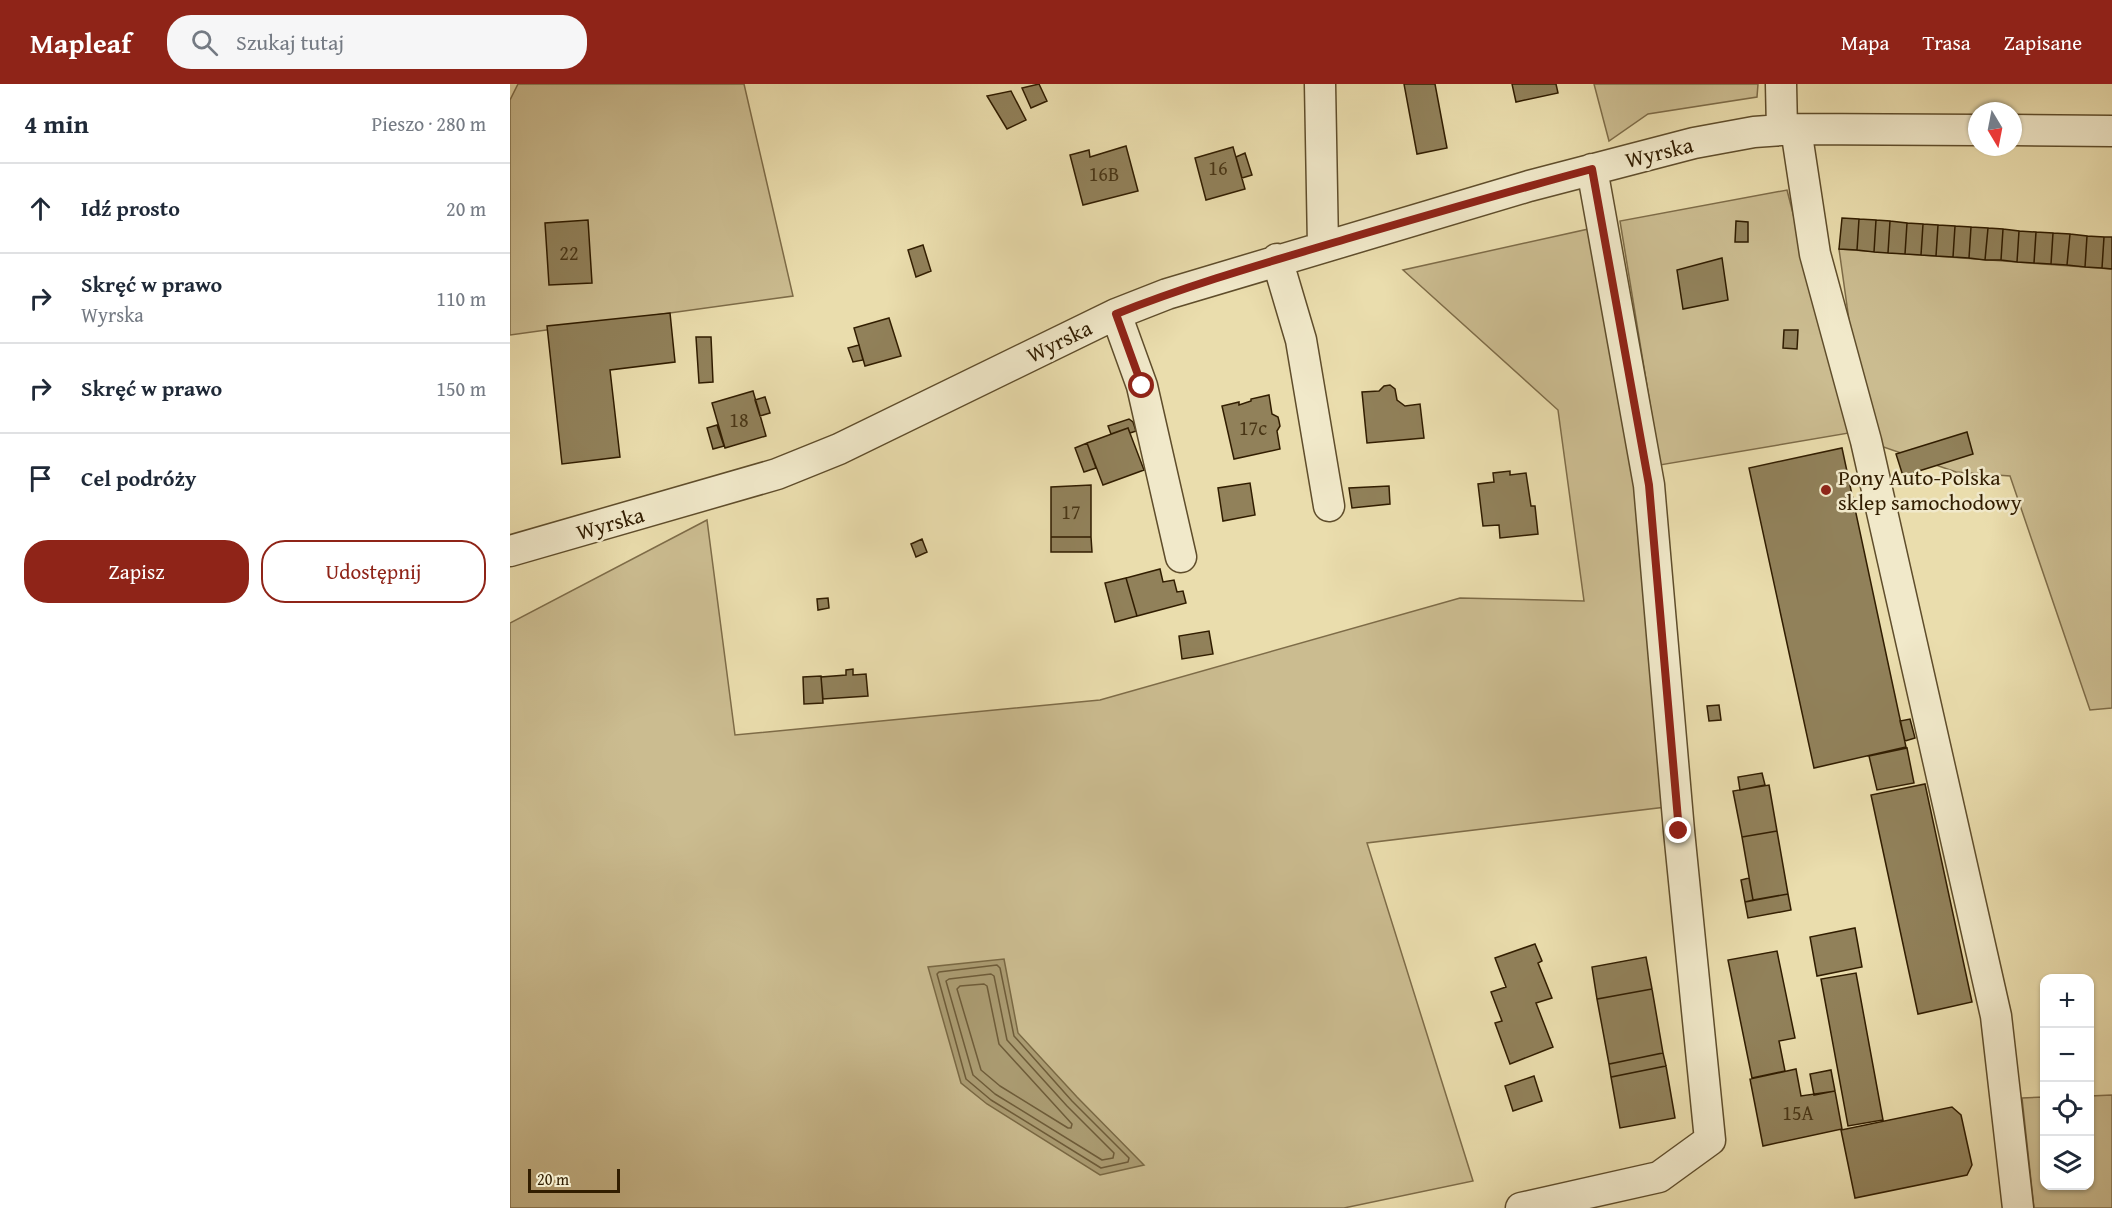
<!DOCTYPE html>
<html lang="pl">
<meta charset="utf-8">
<style>
:root{--surface:#fff;--page:#f6f6f7;--text:#1f2937;--muted:#747a83;--line:#e0e1e3;--accent:#8f2418}
body{margin:0;font-family:"Gentium Book Plus",serif;background:var(--page);color:var(--text)}
.controls{position:absolute;right:18px;bottom:18px;display:grid;overflow:hidden;border-radius:12px;box-shadow:0 2px 4px #0004}
.controls button{width:54px;height:54px;display:grid;place-items:center;padding:0;border:0;border-bottom:2px solid var(--line);background:var(--surface);color:var(--text);font:30px sans-serif}
.compass{position:absolute;left:1458px;top:18px;width:54px;height:54px;border-radius:50%;background:var(--surface);box-shadow:0 2px 4px #0004;rotate:170deg}
.scale{position:absolute;left:18px;bottom:15px;width:92px;box-sizing:border-box;padding-left:6px;border:3px solid #311d00;border-top:0;font-size:16px;line-height:21px;white-space:nowrap;color:#311d00;-webkit-text-stroke:4px #f1e9ca;paint-order:stroke}
.stop{position:absolute;width:18px;height:18px;margin:-14px;border:4px solid #8f2418;border-radius:50%;background:#fff}
.stop.end{background:#8f2418;border-color:#fff;box-shadow:0 2px 6px #0008}
.list{margin:0;padding:0;list-style:none}
h2{display:flex;justify-content:space-between;align-items:center;height:78px;margin:0;padding:0 24px;font-size:26px}
h2 small{font-size:20px;font-weight:400;color:var(--muted)}
.list li{display:grid;grid-template-columns:39px 1fr auto;gap:18px;align-items:center;box-sizing:border-box;height:90px;padding:0 24px;border-top:2px solid var(--line)}
.list b{display:block;font-size:22px;white-space:nowrap}
.list p{margin:0;font-size:20px;white-space:nowrap;color:var(--muted)}
.list em{font-size:20px;font-style:normal;color:var(--muted)}
.actions{display:flex;gap:12px;padding:18px 24px}
.actions a{flex:1;padding:14px 0;border:2px solid var(--accent);border-radius:24px;text-align:center;font-size:21px;color:var(--accent)}
.actions .main{background:var(--accent);color:#fff}
.icon{flex:none;width:33px;height:33px;fill:none;stroke:currentColor;stroke-width:2;stroke-linecap:round;stroke-linejoin:round}
.map{position:relative;flex:none;width:1602px;height:1124px;overflow:hidden}
header{display:flex;align-items:center;gap:36px;box-sizing:border-box;height:84px;padding:0 30px;background:var(--accent);color:#fff}
header strong{font-size:28px}
nav{display:flex;gap:33px;margin-inline-start:auto;font-size:21px}
.search{width:420px;height:54px;background:var(--page);display:flex;align-items:center;gap:15px;box-sizing:border-box;padding:0 21px;border-radius:24px;color:var(--muted);font-size:22px}
main{display:flex}
aside{flex:1;background:var(--surface)}
.map>svg:first-child{display:block}
.green{fill:#cbbc90;stroke:#7e6c48;stroke-width:1.5}
.water{fill:#ab9c72;stroke:#7a6944;stroke-width:1.5}
.lines{fill:none;stroke-linecap:round;stroke-linejoin:round}
.shore{stroke:#6e5c39;stroke-width:1.5}
.building{fill:#91815a;stroke:#311d00;stroke-width:1.5}
.minor-casing{stroke:#5f4d2b;stroke-width:33}
.minor{stroke:#f1e9ca;stroke-width:30}
.route{stroke:#8f2418;stroke-width:8}
.poi-dot{fill:#8f2418;stroke:#f1e9ca;stroke-width:2}
.labels{text-anchor:middle;stroke-width:5;stroke-linejoin:round;paint-order:stroke}
.number-label{font-size:20px;fill:#493616}
.street-label{font-size:22px;fill:#311d00;stroke:#f1e9ca}
.poi-label{font-size:22px;fill:#311d00;stroke:#f1e9ca;text-anchor:start}
</style>
<header>
<strong>Mapleaf</strong>
<div class="search"><svg class="icon" aria-label="search" viewBox="0 0 24 24"><circle cx="10" cy="10" r="6"/><path d="M15 15l6 6"/></svg>Szukaj tutaj</div>
<nav><a>Mapa</a><a>Trasa</a><a>Zapisane</a></nav>
</header>
<main>
<aside>
<h2>4 min<small>Pieszo · 280 m</small></h2>
<ul class="list">
<li><svg class="icon" aria-label="ahead" viewBox="0 0 24 24"><path d="M12 20V5M6 11l6-6 6 6"/></svg><div><b>Idź prosto</b></div><em>20 m</em></li>
<li><svg class="icon" aria-label="right" viewBox="0 0 24 24"><path d="M7 20v-9h11M14 6l5 5-5 5"/></svg><div><b>Skręć w prawo</b><p>Wyrska</p></div><em>110 m</em></li>
<li><svg class="icon" aria-label="right" viewBox="0 0 24 24"><path d="M7 20v-9h11M14 6l5 5-5 5"/></svg><div><b>Skręć w prawo</b></div><em>150 m</em></li>
<li><svg class="icon" aria-label="arrive" viewBox="0 0 24 24"><path d="M6 21V4h12l-3 4 3 4H6"/></svg><div><b>Cel podróży</b></div></li>
</ul>
<div class="actions"><a class="main">Zapisz</a><a>Udostępnij</a></div>
</aside>
<div class="map">
<svg width="1602" height="1124" viewBox="0 0 1602 1124">
<rect width="100%" height="100%" fill="#eaddad"/>
<filter id="stains"><feTurbulence type="fractalNoise" baseFrequency=".00333" numOctaves="4"/><feColorMatrix values="0 0 0 0 .2 0 0 0 0 .09 0 0 0 0 .02 0 0 0 .5 -.17"/></filter>
<radialGradient id="worn" r=".72"><stop offset=".6" stop-color="#630" stop-opacity="0"/><stop offset="1" stop-color="#630" stop-opacity=".3"/></radialGradient>
<!-- green -->
<path class="green" d="M8 0H234L283 212 0 251V16Z
M1084 0H1248L1247 13 1138 30 1099 57Z
M1277 106 1339 349 1150 381 1110 137Z
M1083 144 1123 389 1156 723 857 759 963 1097 834 1124H0V539L197 436 225 651 590 616 950 514 1074 517 1048 326 893 186Z
M1329 165 1602 185V624L1580 626 1500 392 1446 388 1356 357Z
M1602 1011V1124H1524L1512 1014 1534 1013V1102H1580V1012Z"/>
<!-- water -->
<path class="water" d="M494 875 508 949 567 1013 634 1081 590 1091 477 1020 451 999 418 883Z"/>
<g class="lines">
<!-- shore -->
<path class="shore" d="M487 881 490 884 504 952 562 1017 619 1074 618 1078 591 1084 481 1016 456 995 427 890 429 888Z
M481 890 484 892 497 956 557 1022 604 1069 603 1074 592 1076 485 1010 463 991 436 897 439 895Z
M474 900 477 902 489 960 562 1040 561 1044H558L490 1002 471 986 447 905 450 902Z"/>
</g>
<!-- building -->
<path class="building" d="M529 0 537 17 521 24 512 4Z
M894 0H925L937 64 907 70Z
M1002 0H1046L1048 9 1006 18Z
M501 7 516 36 497 45 477 12Z
M616 62 628 107 573 121 560 71 579 66 580 73Z
M723 63 735 105 696 116 685 74Z
M735 69 742 91 732 94 726 73Z
M1332 134 1349 135 1347 166 1329 165Z
M1349 135 1366 136 1364 168 1347 166Z
M78 136 82 199 39 201 35 139Z
M1366 136 1380 137 1378 169 1364 168Z
M1226 137 1238 138V158H1225Z
M1380 137 1397 139 1395 170 1378 169Z
M1397 139 1413 140 1411 171 1395 170Z
M1413 140 1428 141 1426 172 1411 171Z
M1428 141 1445 142 1443 173 1426 172Z
M1445 142 1461 143 1459 174 1443 173Z
M1461 143 1478 144 1475 176 1459 174Z
M1478 144 1493 145 1491 176H1475Z
M1493 145 1509 147 1507 178 1491 176Z
M1509 147 1526 148 1524 179 1507 178Z
M1526 148 1543 149 1541 180 1524 179Z
M1543 149 1560 150 1557 181 1541 180Z
M1560 150 1577 152 1575 183 1557 181Z
M1577 152 1594 153 1592 184 1575 183Z
M1594 153H1602V185L1592 184Z
M413 161 421 187 406 193 398 166Z
M1212 174 1218 216 1173 225 1167 186Z
M160 229 165 278 100 286 110 373 52 380 37 242Z
M379 234 391 272 355 282 344 244Z
M1274 246H1288L1287 265 1273 264Z
M186 253H201L203 298 189 299Z
M349 261 353 276 343 278 338 264Z
M880 301 885 305 887 316 895 322 910 320 914 354 857 359 852 308 869 307 874 302Z
M243 307 256 352 215 364 202 319Z
M759 311 762 330 768 333 769 337 770 342 767 347 770 365 724 375 712 322 729 318V321L741 317V315Z
M255 313 260 329 250 332 245 316Z
M619 335 623 338 626 347 620 349 618 344 601 350 598 342Z
M207 341 214 362 203 365 197 344Z
M618 344 634 386 593 401 577 359Z
M1457 348 1463 370 1393 392 1386 370Z
M577 359 586 384 574 388 565 364Z
M1332 364 1396 663 1304 684 1239 384Z
M1000 387V391L1016 389 1021 422H1025L1028 450 990 454 989 441 973 442 968 400 984 398 983 389Z
M740 399 745 431 713 437 708 404Z
M581 401V453H541V403Z
M879 402 880 420 842 424 839 404Z
M541 453H581L582 468H541Z
M412 455 417 468 406 473 401 460Z
M650 485 653 498 664 496 667 508 673 507 676 519 627 532 616 494Z
M616 494 627 532 605 538 595 499Z
M318 514 319 524 308 526 307 515Z
M699 547 703 570 672 575 669 552Z
M343 585V591L356 590 358 612 313 615 311 593 336 591V586Z
M311 592 313 619 294 620 293 593Z
M1209 621 1211 636 1199 637 1197 622Z
M1400 635 1405 654 1395 657 1390 637Z
M1397 664 1404 699 1367 706 1359 672Z
M1252 689 1255 701 1230 706 1228 693Z
M1415 700 1462 918 1408 930 1361 711Z
M1259 701 1267 747 1232 753 1223 707Z
M1267 747 1278 810 1243 816 1232 753Z
M1239 794 1243 816 1235 818 1231 796Z
M1278 810 1281 826 1238 834 1235 818Z
M1345 844 1352 883 1307 892 1300 853Z
M1025 860 1032 877 1028 879 1042 914 1026 919 1043 963 1000 980 985 939 992 937 981 908 996 903 985 874Z
M1267 867 1285 954 1269 957 1275 987 1242 994 1218 876Z
M1136 873 1142 905 1087 915 1082 883Z
M1346 889 1373 1036 1338 1042 1311 895Z
M1142 905 1153 969 1099 980 1087 915Z
M1153 969 1156 982 1101 993 1099 980Z
M1156 982 1165 1034 1110 1044 1101 993Z
M1286 985 1291 1012 1325 1007 1332 1045 1253 1062 1240 995Z
M1321 986 1325 1007 1304 1011 1300 990Z
M1024 992 1032 1017 1003 1027 995 1002Z
M1442 1023 1451 1031 1462 1081 1457 1091 1345 1114 1331 1046Z"/>
<g class="lines">
<defs>
<path id="minor" d="M810 0 813 162
M1271 0 1272 46
M1286 45 1305 170 1356 357 1486 932 1508 1124
M1503 46 1602 47
M767 175 791 256 819 422
M606 230 632 302 671 473
M0 467 267 390 329 365 606 230 657 210 1019 102 1184 59 1244 48 1286 45 1467 46
M1011 1124 1149 1093 1200 1056 1169 747 1139 401 1082 85"/>
</defs>
<!-- minor casing -->
<use href="#minor" class="minor-casing"/>
<!-- minor -->
<use href="#minor" class="minor"/>
</g>
<g class="lines">
<!-- route -->
<path class="route" d="M632 302 606 230C681 200 759 178 836 155 918 131 1000 107 1082 85L1139 401 1169 747"/>
</g>
<!-- markers -->
<circle class="poi-dot" cx="1316" cy="406" r="6"/>
<g class="labels">
<!-- number labels -->
<g class="number-label">
<text x="708" y="91">16</text>
<text x="594" y="97">16B</text>
<text x="59" y="176">22</text>
<text x="229" y="343">18</text>
<text x="743" y="351">17c</text>
<text x="561" y="435">17</text>
<text x="1288" y="1036">15A</text>
</g>
<!-- street labels -->
<g class="street-label">
<text transform="translate(1149 68) rotate(-14)" y="8">Wyrska</text>
<text transform="translate(549 257) rotate(-26)" y="8">Wyrska</text>
<text transform="translate(100 439) rotate(-16)" y="8">Wyrska</text>
</g>
<!-- poi labels -->
<g class="poi-label">
<text x="1328" y="401">Pony Auto-Polska<tspan x="1328" dy="25">sklep samochodowy</tspan></text>
</g>
</g>
<rect width="100%" height="100%" filter="url(#stains)"/>
<rect width="100%" height="100%" fill="url(#worn)"/>
</svg>
<div class="controls">
<button>+</button>
<button>−</button>
<button><svg class="icon" aria-label="locate" viewBox="0 0 24 24"><circle cx="12" cy="12" r="6"/><path d="M12 2v4M12 18v4M2 12h4M18 12h4"/></svg></button>
<button><svg class="icon" aria-label="layers" viewBox="0 0 24 24"><path d="M12 4l9 5-9 5-9-5zM3 14l9 5 9-5"/></svg></button>
</div>
<svg class="compass" viewBox="-18 -18 36 36"><path d="M0-13l5 13h-10z" fill="#e53935"/><path d="M0 13l5-13h-10z" fill="#747a83"/></svg>
<div class="scale">20 m</div>
<div class="stop" style="left:632px;top:302px"></div>
<div class="stop end" style="left:1169px;top:747px"></div>
</div>
</main>
